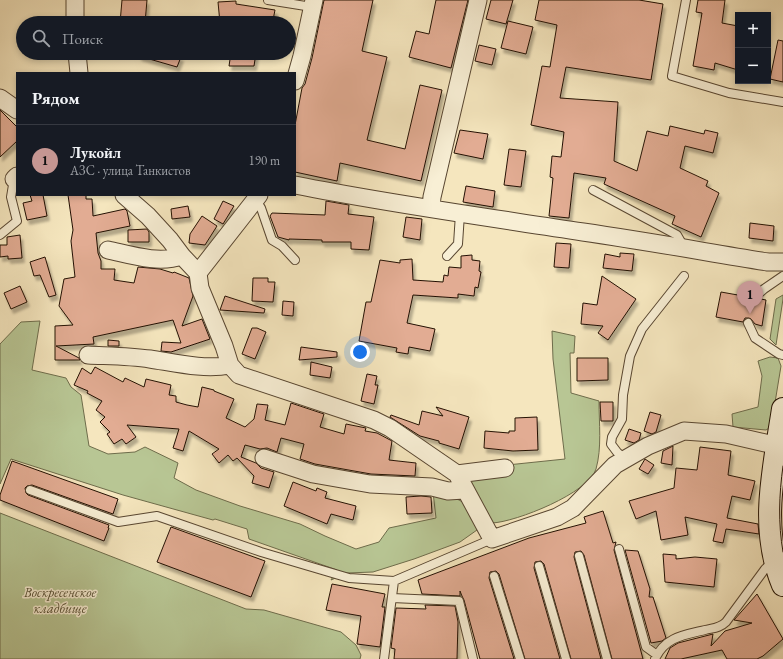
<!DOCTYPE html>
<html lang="ru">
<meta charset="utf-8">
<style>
:root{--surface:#171b24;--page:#242831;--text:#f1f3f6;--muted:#9ea1a6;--line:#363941;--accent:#c59692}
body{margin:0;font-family:"EB Garamond",serif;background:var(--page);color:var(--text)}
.controls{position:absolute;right:12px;top:12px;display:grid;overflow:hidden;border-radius:0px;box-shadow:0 2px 6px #0003}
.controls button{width:36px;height:36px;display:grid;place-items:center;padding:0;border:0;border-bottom:1px solid var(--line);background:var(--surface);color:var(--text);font:20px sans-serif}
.you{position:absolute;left:360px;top:352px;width:14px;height:14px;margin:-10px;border:3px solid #fff;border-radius:50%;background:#1a73e8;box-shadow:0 0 0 6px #1a73e833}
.badge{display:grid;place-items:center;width:26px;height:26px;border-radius:50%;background:var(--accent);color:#111;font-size:13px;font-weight:700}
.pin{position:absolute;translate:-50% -33px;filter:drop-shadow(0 1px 2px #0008)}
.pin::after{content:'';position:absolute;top:21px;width:14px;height:12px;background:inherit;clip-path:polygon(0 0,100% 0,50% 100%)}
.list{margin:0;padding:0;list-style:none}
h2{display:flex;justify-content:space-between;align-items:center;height:52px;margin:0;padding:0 16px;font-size:17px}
h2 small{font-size:13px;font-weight:400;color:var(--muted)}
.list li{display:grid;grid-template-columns:26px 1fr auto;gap:12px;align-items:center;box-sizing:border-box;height:72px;padding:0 16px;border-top:1px solid var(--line)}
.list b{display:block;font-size:15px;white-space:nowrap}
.list p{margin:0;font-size:13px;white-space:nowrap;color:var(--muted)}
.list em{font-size:13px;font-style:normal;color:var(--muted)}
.icon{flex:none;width:22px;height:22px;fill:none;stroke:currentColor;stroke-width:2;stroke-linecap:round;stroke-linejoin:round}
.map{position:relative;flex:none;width:783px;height:659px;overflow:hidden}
.search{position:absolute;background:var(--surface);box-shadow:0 2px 6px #0003;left:16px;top:16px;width:280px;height:44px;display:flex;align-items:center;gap:10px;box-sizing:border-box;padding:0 14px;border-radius:22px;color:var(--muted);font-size:15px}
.panel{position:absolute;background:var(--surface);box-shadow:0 2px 6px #0003;left:16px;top:72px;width:280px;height:124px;border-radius:0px}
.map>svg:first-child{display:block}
.green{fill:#b8c694;stroke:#6e6c4b}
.building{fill:#e2ac93;stroke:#231102;filter:url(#shadow)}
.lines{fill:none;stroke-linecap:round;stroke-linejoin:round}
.lane-casing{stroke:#584631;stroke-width:10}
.street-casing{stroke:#584631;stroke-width:19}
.secondary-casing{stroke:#231102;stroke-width:24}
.lane{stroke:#f8efd5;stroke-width:8}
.street{stroke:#f8efd5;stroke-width:17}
.secondary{stroke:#f8efd5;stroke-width:22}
.tram{stroke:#231102;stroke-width:1}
.labels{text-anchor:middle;stroke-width:3;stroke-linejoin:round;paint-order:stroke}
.park-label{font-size:14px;font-style:italic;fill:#575035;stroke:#f8efd5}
</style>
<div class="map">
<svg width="783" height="659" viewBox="0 0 783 659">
<defs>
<filter id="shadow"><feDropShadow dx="2.5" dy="4.5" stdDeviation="1" flood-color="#0004"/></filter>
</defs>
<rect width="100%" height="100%" fill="#f5e6be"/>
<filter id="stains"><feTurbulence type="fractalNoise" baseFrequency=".005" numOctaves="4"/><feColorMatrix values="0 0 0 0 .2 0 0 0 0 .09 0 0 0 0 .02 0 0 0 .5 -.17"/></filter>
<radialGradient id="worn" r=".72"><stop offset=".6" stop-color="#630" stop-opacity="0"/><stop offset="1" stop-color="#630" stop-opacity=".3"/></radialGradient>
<!-- green -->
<path class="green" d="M783 295V299L776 345 770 339 776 299Z
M40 321 32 370 66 378 71 387 81 395 89 446 108 454 135 452 145 447 178 463 174 478 196 490 240 506 300 524 325 536 356 549 379 542 389 528 436 518 433 492C459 498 472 501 477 530L460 542 414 559 373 572 347 573 331 580 337 570 249 539 247 529 215 519 213 520 123 495 11 459 0 484V344L21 322Z
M552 331 575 336 574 353H570L571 393 599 401C599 423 602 448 596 469 589 493 516 522 492 523L459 470 565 459 553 359Z
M770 357 778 358 781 366 771 427 766 430 733 427 732 414 758 407 762 376 758 361Z
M0 513 246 609 264 610 341 632 356 645 361 655 360 659H0Z"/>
<!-- building -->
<path class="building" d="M122 0H147L145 23H120Z
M324 0H373L362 51 387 57 367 140 405 149 420 85 442 90 421 181 340 163 337 181 295 172V125L302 88 305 84 312 58Z
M436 0H468L451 68 409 57 416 31 429 34Z
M491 0H513L506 24 486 19Z
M539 0H639L663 4 651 80 566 67 560 98 618 102 614 161 637 171 647 131 668 136 670 126 704 134 705 130 718 133 713 153 685 146 680 168 708 181 706 186 719 193 701 237 672 224 675 216 604 184 606 178 574 173 569 218 549 216 553 178 550 177 552 156 561 157 564 132 531 125 542 66 550 67 557 25 535 20Z
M698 0H725L722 23 738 26V70L715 63 714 70 693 66 702 13 696 12Z
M236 1V4L275 10 273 20 253 17 252 21 233 20 234 23H220L218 2Z
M508 21 533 27 526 54 501 48Z
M778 40 783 41V82L770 79Z
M479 45 496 49 492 65 475 61Z
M140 53H168L181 57 177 67 139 56Z
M231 53H256L254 66H229Z
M0 110 17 127V141L0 157Z
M460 130 488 134 483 159 454 153Z
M509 149 526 151 521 187 504 185Z
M466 186 495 191 493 207 463 202Z
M30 195H43L47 216 27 220 23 203 32 201Z
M68 195H86V199H92L93 216 125 209 127 211 130 226 96 233 98 253 101 261V269H115L114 280 134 283 138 267 160 269 173 273 174 272 189 278 193 296 182 326 202 319 210 339 171 352 161 351 162 342 181 343 173 320 93 337 94 344 56 346 79 358 80 360H55V326L73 325 59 306 64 279 75 277 71 241 73 230Z
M223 201 234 206 223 224 214 219Z
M326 201 349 205 348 214 374 217 369 250 351 249V242H322V240L289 239V240L278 237 270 216 272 213 325 215Z
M188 206 190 217 172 219 171 209Z
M202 216 217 226 205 245 189 243 190 234Z
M406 217 422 219 420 240 403 237Z
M750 223 774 226 773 241 749 238Z
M147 229 149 232V242H128V230Z
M20 235 22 258 8 259V256L0 257V245H7V237Z
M556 243 571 244 569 268 554 267Z
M620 253 634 254 632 271 603 268 605 254 620 257Z
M472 255V260L480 261 479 271 481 272 478 288 475 287 474 296 458 294V298L413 295 407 323 435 329 430 351 409 347 408 354 396 352 397 348 359 341 366 302H371L380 260 400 263V260L412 259 413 280 443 282 444 275 448 276 449 267 461 268V256Z
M45 257 56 295 49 297 40 275 34 276 30 262Z
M602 276 636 299 608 340 598 333 603 326 581 324 583 303 597 305Z
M253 278H268V282H275L273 302 252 301Z
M20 286 27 302 11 309 4 293Z
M721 292 749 297 750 301 753 303H756L761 299 766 300 762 326 755 324 751 319 749 318H745L743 322 716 317Z
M225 296 265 309 264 313 220 310Z
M283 301 294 302 293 316 282 315Z
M252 328H257L266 332 255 359 242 354Z
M108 340 119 341V346H108Z
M301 347 337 352V357L299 360Z
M577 358H608V380L577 381Z
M311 362 332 367 330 378 310 375Z
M95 367 123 382 125 378 144 387 146 379 171 385 169 395 176 396V402L187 405 198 407 202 387 214 390V391L234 399 226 418 245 427 254 419 257 404 268 405 265 420 285 425 291 403 324 414 320 427 344 434 346 424 366 428 365 431 377 433 392 441 389 460 416 463 415 476 371 474 315 464 300 459 304 444 281 438 277 452 267 448 260 449 245 445 241 457 256 463 261 468 274 472 269 488 252 483 254 476 237 458 233 461 228 455 219 463 212 454 219 449 189 431 183 451 173 448 179 429 127 425 136 437 126 444 122 439 114 444 107 434 110 432 100 422 105 417 96 410 102 401 87 393 88 391 74 385 82 368 91 374Z
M367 374 377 376 375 385H378L374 404 361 401Z
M600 402H613V421H601Z
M436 407 469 417 459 449 439 443V441L420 436 390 417 391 415 419 425 422 411 443 416Z
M650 412 661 415 656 432 652 434 644 431Z
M537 417 538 450 513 451 484 448 485 431 509 433V431H515V418Z
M629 429 641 433 639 440 634 443 625 440Z
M673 446 672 465 661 463 663 451Z
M700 447 731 451 728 475 755 481 750 500 732 496 727 518 758 524 759 534 726 529 723 543 713 541 717 524 685 517 688 535 661 540 656 511 636 519 629 501 674 488 676 468 697 470Z
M645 459 654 465 648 474 639 469Z
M12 461 118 499 113 514 32 485 27 486 25 488 26 493 28 495 109 525 108 528H109L104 541 0 500V495Z
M293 482 316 491 317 488 327 492 325 498 356 506 353 520 331 514 327 524 284 506Z
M421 496 431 497 432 513 407 514 406 497Z
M603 511 613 543 616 542 614 550 643 659H612L584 555 581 551 575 552 574 557 601 659H571L544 564 541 561 535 562 534 568 560 659H525L499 574 496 571 490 572 489 578 514 659H480L464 600 462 596 460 591V596L422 594 418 580 529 538 586 523 584 517Z
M171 527 265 561 251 597 157 562Z
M625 550 638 551 650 589 649 597H653L666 638 662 641 651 643Z
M663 554 676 555V559L695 557 717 559 714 587 665 582Z
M332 584 385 594 382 607H385L380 647 357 644 361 616 326 610Z
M757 594 783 639 763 656 757 659H727L722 650 681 659H665L670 648 678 643 713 634 711 646 725 631 752 623 734 620Z
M425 605 455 606 458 622 457 659H394L395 649 391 648 396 608 426 609Z"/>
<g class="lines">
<defs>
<path id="lane" d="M268 0 312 7
M686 0 672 76 729 93 783 102
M593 190 677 235 684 247
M256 200 261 208 272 240 282 246 295 260
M0 235 17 221 11 197 14 179
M447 256 458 244 460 214
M754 298 764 289 783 276
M748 323 755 338 779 354 783 355
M625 459 617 452 611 444 612 437 622 419 623 395 630 356 642 329 684 276
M30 490 118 522 157 516 261 552 349 578 394 581
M619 549 646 647 657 655
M579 556 607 659
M539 566 566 659
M494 576 520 659
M392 598 459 601 473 659
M384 659 394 581 492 539
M655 659C665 637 684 635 705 630 713 628 720 628 726 622L765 569 774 560"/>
<path id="street" d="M75 0V23
M77 53 79 73
M295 81 302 56 314 0
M0 98 17 110
M14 179 17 176
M295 185C390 204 486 217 583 232 645 241 706 252 768 262H783
M124 195 148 216 170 240 182 256 198 273 200 288 224 346 230 365 239 375 374 420 390 428 457 474 492 539 557 517 573 508 615 465 648 446 684 431 726 434 783 447
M431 208 432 197 478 0
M108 250C131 255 158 264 182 256
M198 273 259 195
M88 355C109 356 130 356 150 359 176 363 204 370 230 365
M264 458 313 474 370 484 432 487 448 491 464 490
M457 474 505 468"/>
<path id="secondary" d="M783 409C774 469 759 527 783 585"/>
</defs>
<!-- lane casing -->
<use href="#lane" class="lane-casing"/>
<!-- street casing -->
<use href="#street" class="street-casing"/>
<!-- secondary casing -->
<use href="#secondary" class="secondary-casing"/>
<!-- lane -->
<use href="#lane" class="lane"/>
<!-- street -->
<use href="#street" class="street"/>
<!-- secondary -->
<use href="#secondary" class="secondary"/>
<!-- tram -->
<path class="tram" d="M783 466C779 495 778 523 783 552"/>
</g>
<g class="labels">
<!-- park labels -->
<g class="park-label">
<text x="60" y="597">Воскресенское<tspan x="60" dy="16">кладбище</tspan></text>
</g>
</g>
<rect width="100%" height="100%" filter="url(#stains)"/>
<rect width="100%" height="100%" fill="url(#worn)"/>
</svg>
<div class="controls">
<button>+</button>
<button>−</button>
</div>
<div class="you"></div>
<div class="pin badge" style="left:750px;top:314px">1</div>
<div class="search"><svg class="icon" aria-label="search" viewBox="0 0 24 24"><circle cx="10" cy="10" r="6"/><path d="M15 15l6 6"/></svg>Поиск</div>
<section class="panel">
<h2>Рядом<small></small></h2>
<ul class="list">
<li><span class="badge">1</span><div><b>Лукойл</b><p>АЗС · улица Танкистов</p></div><em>190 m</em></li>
</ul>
</section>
</div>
